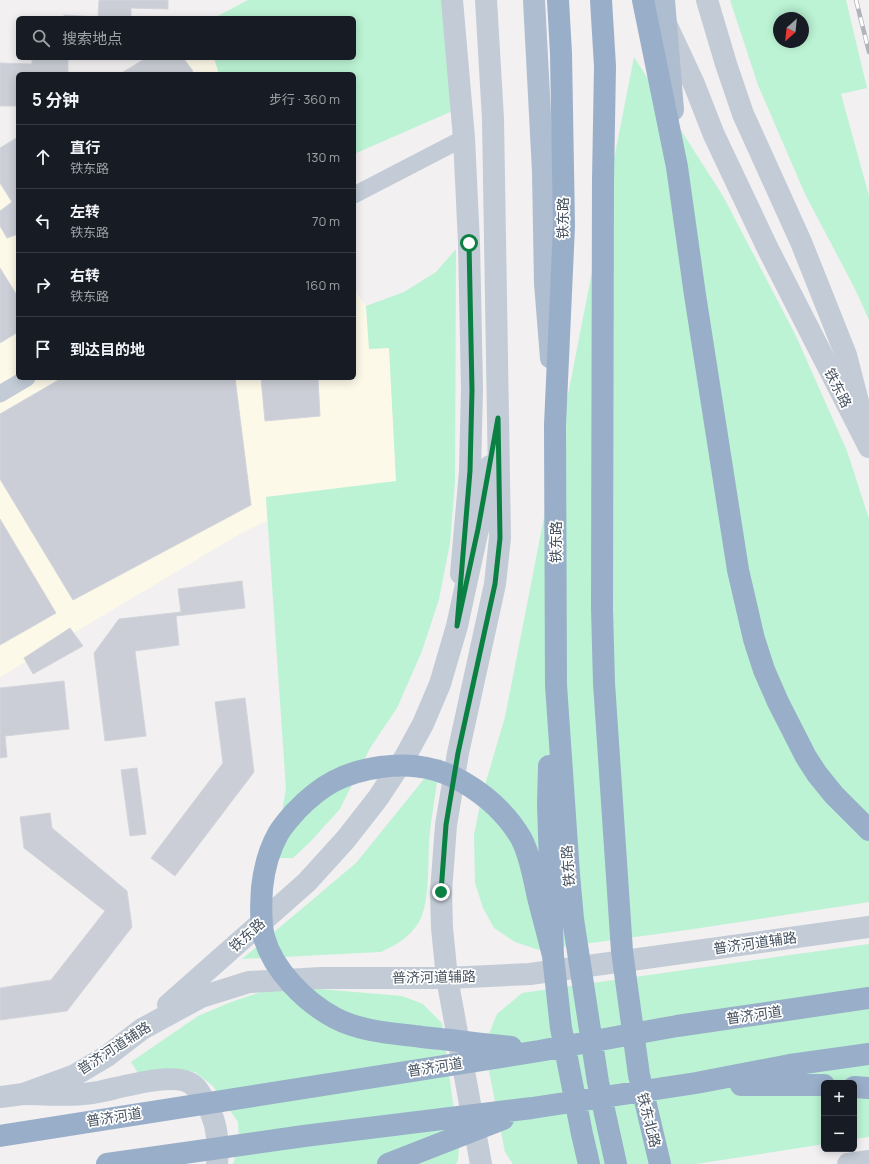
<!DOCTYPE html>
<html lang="zh">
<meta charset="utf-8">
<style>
:root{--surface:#171b24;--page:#242831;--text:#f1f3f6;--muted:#9ea1a6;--line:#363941}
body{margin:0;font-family:Manrope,"Noto Sans SC",sans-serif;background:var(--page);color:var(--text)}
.controls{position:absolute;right:12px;bottom:12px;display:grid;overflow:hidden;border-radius:6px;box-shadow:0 2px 10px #0003}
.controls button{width:36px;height:36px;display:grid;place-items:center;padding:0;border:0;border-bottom:1px solid var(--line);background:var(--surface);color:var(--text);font:20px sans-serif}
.compass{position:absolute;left:773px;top:12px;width:36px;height:36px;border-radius:50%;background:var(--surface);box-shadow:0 2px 10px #0003;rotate:207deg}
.stop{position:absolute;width:12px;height:12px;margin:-9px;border:3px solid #0b8043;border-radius:50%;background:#fff}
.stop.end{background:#0b8043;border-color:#fff;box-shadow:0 1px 4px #0008}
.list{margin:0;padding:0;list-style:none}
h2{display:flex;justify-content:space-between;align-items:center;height:52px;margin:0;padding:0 16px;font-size:17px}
h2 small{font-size:13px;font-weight:400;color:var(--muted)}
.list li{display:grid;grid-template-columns:26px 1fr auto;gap:12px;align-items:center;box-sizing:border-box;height:64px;padding:0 16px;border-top:1px solid var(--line)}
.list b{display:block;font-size:15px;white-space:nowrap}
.list p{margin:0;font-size:13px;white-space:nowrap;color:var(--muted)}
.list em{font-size:13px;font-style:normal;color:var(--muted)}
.icon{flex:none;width:22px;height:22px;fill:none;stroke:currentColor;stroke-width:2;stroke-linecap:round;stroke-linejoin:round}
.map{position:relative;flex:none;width:869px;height:1164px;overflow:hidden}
.search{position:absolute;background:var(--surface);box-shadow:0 2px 10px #0003;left:16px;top:16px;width:340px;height:44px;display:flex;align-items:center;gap:10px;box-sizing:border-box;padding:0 14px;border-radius:6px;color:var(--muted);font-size:15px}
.panel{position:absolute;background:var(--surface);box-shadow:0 2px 10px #0003;left:16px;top:72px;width:340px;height:308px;border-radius:6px}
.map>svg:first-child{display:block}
.commercial{fill:#fdf9e9}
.green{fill:#bbf3d4;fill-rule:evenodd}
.building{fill:#cbced6;stroke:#d3d5dc}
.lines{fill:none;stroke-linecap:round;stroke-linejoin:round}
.pedestrian{stroke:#c2cbd6;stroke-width:17}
.minor{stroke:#c2cbd6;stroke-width:22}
.tertiary{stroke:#c2cbd6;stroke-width:22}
.primary{stroke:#aebdd0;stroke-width:22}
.trunk{stroke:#99aec9;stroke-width:22}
.rail-casing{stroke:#b1b4bb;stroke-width:4.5}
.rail{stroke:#fff;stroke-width:3;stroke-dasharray:9;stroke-linecap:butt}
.route{stroke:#0b8043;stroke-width:5}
.labels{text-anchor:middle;stroke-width:3.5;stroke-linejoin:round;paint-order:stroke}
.street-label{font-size:14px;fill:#46525f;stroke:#fff}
</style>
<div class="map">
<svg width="869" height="1164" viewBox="0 0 869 1164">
<rect width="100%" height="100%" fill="#f2f0f0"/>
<!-- commercial -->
<path class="commercial" d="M146 58H214L219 74H120Z
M18 137V378H354V290L366 306 369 349 389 348 397 481 266 497 267 521 243 532 0 677V148Z"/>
<!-- green -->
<path class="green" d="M248 0H444L457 109 354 154V74H219L214 58H354V18H214Z
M730 0H846L867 88 841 94 869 196V320L855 289 805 194 758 85ZM779 18H803V42H779Z
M634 57 723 196 795 334 847 451 869 519V902L687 930 539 950 515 942 494 928 483 908 475 883 474 835 482 795 505 717Z
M456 249 455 482 450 543 439 599 422 651 397 708 370 748 340 809 311 841 293 858H274L286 789 266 497 396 481 389 348 369 349 366 306 404 292 436 272Z
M441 758C437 783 433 807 430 831 427 856 431 901 419 922 410 937 396 945 381 952L242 959 356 863Z
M869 944V1137L854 1139V1083H824V1144L696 1164H513L505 1152 484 1046 497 1014 522 993Z
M320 989 402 996 423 1004 442 1023 459 1147 458 1160 456 1164H233L239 1144 238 1122 213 1086 195 1072 173 1069 138 1073 131 1062 198 1016 231 1002 264 991Z"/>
<!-- building -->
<path class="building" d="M99 0H168V9L131 8V18H64V15L98 17Z
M32 58H68V74H18V106H0V63L32 64Z
M146 58H183L193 71 189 74H120Z
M18 137V234L7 238 0 226V211L12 202 0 183V148Z
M0 268 18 297V332L0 343Z
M62 378H235L251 505 73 600 0 479V414Z
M261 378H318L320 416 265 421Z
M0 519 56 613 0 645Z
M242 581 245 608 176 616 179 645 135 651 146 736 105 741 94 653 119 619 181 612 178 589Z
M70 628 83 646 33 674 24 658Z
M64 681 69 729 5 736 7 757 0 758V688Z
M245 698 254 772 175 876 151 858 223 763 215 702Z
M137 768 146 834 130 836 121 770Z
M50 813 52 828 127 891 132 927 67 1011 0 1020V988L51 980 105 911 24 848 20 817Z"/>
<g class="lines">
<!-- pedestrian -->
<path class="pedestrian" d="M354 195 464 138
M0 394 27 378"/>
<!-- minor -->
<path class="minor" d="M452 0 464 138 469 243 472 389 470 471 461 574
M707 0 726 64 743 114 801 242 846 355 865 429
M24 1094C48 1094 74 1097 98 1092 120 1088 175 1070 193 1085 198 1088 202 1097 205 1102 217 1120 219 1144 217 1164"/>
<!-- tertiary -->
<path class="tertiary" d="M666 24 694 84 714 135 768 249 869 447
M168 1005 307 882 346 839 378 798 405 757 423 724 440 684 457 626 478 529 490 466
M0 1097 23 1094 75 1075 107 1056 142 1029 201 997 249 982 321 978H447L530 974 869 927
M481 1164 447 978 442 928 441 892 446 825 458 753 495 584 500 538 493 119 486 0
M848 1164 869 1161"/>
<!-- primary -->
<path class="primary" d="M534 0 543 172 545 283 551 358
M664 0 673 110"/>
<!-- trunk -->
<path class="trunk" d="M558 0 561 53 564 226 555 425 556 685 569 874 573 919 598 1082 616 1164
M601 0 605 66 603 180 602 609 604 683 622 951 639 1075 660 1164
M643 0 677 167 695 295 738 570 754 639 764 670 778 702 806 757 817 774 834 795 869 830
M549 766 548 804 553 956 561 1028 582 1134 589 1164
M511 1047C482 1044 452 1040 422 1037 392 1033 362 1032 335 1018 305 1002 273 970 264 937 260 921 261 904 262 888 264 869 269 850 278 834 283 825 290 818 296 811 321 785 344 772 381 767 409 763 438 767 463 782 487 796 507 814 521 838 530 855 533 875 537 893 542 914 548 935 553 956
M741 1085H824
M854 1087 869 1088
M0 1136 539 1051 677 1026 869 998
M107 1164 304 1136 532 1108 696 1083 790 1065 869 1054
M388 1164 503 1119"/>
<defs>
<path id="rail" d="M856 0 869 52"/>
</defs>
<!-- rail casing -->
<use href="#rail" class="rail-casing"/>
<!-- rail -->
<use href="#rail" class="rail"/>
</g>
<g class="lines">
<!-- route -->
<path class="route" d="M441 892 446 825 458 753 495 584 500 538 498 418 478 529 457 626 470 471 472 390 469 243"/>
</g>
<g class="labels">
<!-- street labels -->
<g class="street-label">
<text transform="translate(563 218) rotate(-90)" y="5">铁东路</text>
<text transform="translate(838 388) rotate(63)" y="5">铁东路</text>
<text transform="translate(556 542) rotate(-90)" y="5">铁东路</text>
<text transform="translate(568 866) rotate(-94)" y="5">铁东路</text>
<text transform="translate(247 935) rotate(-42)" y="5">铁东路</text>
<text transform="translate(755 943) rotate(-8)" y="5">普济河道辅路</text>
<text transform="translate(434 977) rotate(-1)" y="5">普济河道辅路</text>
<text transform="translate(754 1015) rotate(-8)" y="5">普济河道</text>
<text transform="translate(114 1048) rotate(-33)" y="5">普济河道辅路</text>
<text transform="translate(435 1067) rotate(-9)" y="5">普济河道</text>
<text transform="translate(114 1117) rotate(-9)" y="5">普济河道</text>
<text transform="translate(649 1120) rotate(76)" y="5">铁东北路</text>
</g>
</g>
</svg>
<div class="controls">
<button>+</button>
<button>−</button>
</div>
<svg class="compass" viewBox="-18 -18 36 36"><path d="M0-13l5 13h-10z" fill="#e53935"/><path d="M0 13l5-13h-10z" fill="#9ea1a6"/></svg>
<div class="stop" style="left:469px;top:243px"></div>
<div class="stop end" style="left:441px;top:892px"></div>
<div class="search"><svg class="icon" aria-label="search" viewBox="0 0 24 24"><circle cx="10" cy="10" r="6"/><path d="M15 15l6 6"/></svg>搜索地点</div>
<section class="panel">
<h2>5 分钟<small>步行 · 360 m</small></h2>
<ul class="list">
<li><svg class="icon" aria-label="ahead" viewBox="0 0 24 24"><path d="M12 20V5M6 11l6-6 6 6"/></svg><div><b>直行</b><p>铁东路</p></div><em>130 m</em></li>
<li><svg class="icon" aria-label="left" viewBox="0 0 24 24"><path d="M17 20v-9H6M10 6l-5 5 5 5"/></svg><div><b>左转</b><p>铁东路</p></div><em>70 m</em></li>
<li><svg class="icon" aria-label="right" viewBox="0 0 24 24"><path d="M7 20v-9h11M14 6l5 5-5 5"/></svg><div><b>右转</b><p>铁东路</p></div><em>160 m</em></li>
<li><svg class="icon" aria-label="arrive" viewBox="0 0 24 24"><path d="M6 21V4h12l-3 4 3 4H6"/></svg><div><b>到达目的地</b></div></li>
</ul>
</section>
</div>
